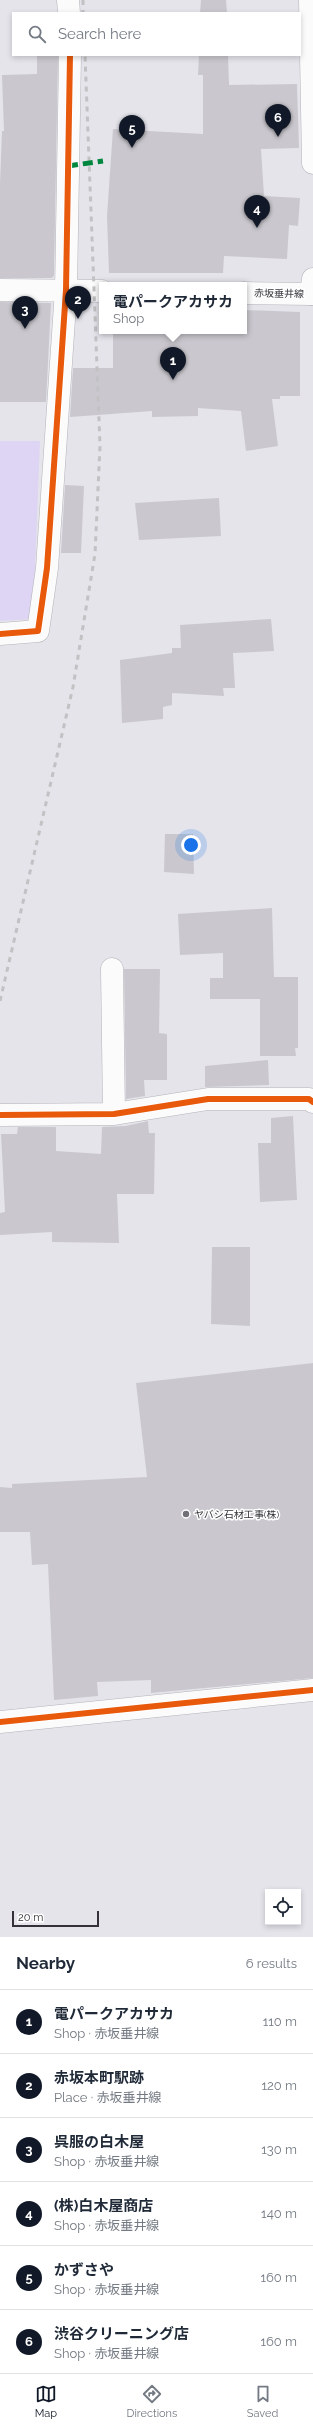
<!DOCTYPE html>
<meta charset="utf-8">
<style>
:root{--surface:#fff;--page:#f6f6f7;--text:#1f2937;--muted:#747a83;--line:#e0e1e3;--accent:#111827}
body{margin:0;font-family:Raleway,"Noto Sans JP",sans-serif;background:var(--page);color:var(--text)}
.controls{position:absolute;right:12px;bottom:12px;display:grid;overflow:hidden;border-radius:0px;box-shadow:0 2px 6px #0003}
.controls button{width:36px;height:36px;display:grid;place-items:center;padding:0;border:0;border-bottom:1px solid var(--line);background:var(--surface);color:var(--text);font:20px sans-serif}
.scale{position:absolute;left:12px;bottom:10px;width:87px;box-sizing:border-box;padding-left:4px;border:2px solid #343238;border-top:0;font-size:11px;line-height:14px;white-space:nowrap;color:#343238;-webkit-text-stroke:3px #fff;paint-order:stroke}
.you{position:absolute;left:191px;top:845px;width:14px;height:14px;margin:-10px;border:3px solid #fff;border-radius:50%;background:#1a73e8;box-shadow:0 0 0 6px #1a73e833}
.badge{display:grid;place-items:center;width:26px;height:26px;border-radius:50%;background:var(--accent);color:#fff;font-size:13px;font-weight:700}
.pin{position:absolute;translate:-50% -33px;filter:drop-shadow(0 1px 2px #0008)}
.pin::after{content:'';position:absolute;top:21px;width:14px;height:12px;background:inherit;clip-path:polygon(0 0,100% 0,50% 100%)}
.popup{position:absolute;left:99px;top:282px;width:148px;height:52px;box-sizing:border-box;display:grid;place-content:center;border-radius:0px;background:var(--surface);filter:drop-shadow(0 1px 3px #0005);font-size:13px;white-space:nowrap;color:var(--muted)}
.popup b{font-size:15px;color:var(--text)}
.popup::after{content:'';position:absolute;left:50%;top:100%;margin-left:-8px;border:8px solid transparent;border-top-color:var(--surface)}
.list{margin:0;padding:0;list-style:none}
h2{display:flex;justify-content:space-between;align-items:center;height:52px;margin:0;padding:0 16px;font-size:17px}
h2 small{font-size:13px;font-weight:400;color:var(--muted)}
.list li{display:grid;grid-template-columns:26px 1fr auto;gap:12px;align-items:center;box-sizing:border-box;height:64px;padding:0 16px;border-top:1px solid var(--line)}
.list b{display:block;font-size:15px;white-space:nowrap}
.list p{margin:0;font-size:13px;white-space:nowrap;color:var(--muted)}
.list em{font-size:13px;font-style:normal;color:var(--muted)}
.icon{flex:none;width:22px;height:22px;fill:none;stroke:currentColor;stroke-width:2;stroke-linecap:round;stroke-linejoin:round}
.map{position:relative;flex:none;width:313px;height:1937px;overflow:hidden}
.search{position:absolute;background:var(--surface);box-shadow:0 2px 6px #0003;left:12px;right:12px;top:12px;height:44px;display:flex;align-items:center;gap:10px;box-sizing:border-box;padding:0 14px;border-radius:0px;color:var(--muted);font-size:15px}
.sheet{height:436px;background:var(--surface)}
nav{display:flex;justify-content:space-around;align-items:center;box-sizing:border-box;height:56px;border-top:1px solid var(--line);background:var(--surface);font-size:11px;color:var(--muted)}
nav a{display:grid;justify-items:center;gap:2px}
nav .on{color:var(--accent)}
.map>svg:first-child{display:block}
.green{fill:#ddd5f3}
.building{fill:#cac8ce}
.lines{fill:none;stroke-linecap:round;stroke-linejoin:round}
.street-casing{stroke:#b4b3b8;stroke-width:23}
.secondary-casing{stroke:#b4b3b8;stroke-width:23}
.street{stroke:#fbfbfc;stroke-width:22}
.secondary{stroke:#fbfbfc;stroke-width:22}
.rail{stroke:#c2c2c4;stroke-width:3;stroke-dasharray:5 5;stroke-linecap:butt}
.quiet{stroke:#00873e;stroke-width:5;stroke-dasharray:10 5;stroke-linecap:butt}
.cycleway-casing{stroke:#fff;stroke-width:8}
.cycleway{stroke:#e8590c;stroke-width:6}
.poi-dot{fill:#727077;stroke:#fff;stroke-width:1.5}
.labels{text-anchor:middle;stroke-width:3;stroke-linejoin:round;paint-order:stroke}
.street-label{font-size:10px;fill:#343238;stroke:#fff}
.poi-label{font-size:10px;fill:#343238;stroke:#fff;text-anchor:start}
</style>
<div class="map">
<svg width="313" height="1937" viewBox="0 0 313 1937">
<rect width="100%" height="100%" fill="#e5e4eb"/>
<!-- green -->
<path class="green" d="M0 441H40L33 619 0 621Z"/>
<!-- building -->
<path class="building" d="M201 0H226L227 13H200Z
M37 55H58L54 275 52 278H0V184L2 131H4L2 75 37 74Z
M199 55H228L229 85 297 84 299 148 261 149 264 196 300 198 298 226 289 225 287 259 224 256 223 273H109L107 216 113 129 203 134V75H198Z
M0 302 51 303 46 402H0Z
M244 310 300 312V396H280V399H272L278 446 246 451 241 411 198 408V416L152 417V411L70 417 73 368H113V331H244Z
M65 485 84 486 81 553H61Z
M219 498 221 536 139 540 135 503Z
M271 619 274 651 233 653 235 688H223L224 696 172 693V705L163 707V719L122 723 120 660 172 653V648H181L180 625Z
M165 834H193L194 874 164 872Z
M272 908 274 977H298V1048H295L296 1056H260V999H210V978H223V953L180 955 178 914Z
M124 969H160L159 1033 167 1034V1080H144L145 1096 126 1099Z
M268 1060 269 1085 205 1087V1066Z
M293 1116 297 1200 260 1202 258 1143H271V1118Z
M148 1121 149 1133H155L154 1194H117L119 1243 52 1242V1232L0 1235V1213L5 1212 1 1134H17L18 1127H56V1151L101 1154 102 1127 126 1126Z
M212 1247H250V1326L211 1324Z
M313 1363V1678L151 1693V1680L97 1682 98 1696 54 1700 48 1564 32 1565 30 1532H0V1487L12 1488V1484L147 1477 136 1383Z"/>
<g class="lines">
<defs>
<path id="street" d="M68 0 69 13
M310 0 313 163
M311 294 313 279
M0 634 38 631 47 568 66 290 70 55
M112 969 114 1114
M0 1115 114 1114 208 1099H309L313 1102
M0 1722 313 1690"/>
<path id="secondary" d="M0 290 102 291
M244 293 313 294"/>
</defs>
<!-- street casing -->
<use href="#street" class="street-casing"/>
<!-- secondary casing -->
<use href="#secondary" class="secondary-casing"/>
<!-- street -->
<use href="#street" class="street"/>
<!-- secondary -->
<use href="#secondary" class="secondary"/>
<!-- rail -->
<path class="rail" d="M83 0V13
M0 1001 73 687 95 554 100 446 85 55"/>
<!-- quiet -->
<path class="quiet" d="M68 166 103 161"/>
<defs>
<path id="cycleway" d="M0 634 38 631 47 568 66 290 70 55
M0 1115 114 1114 208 1099H309L313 1102
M0 1722 313 1690"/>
</defs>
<!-- cycleway casing -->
<use href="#cycleway" class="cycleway-casing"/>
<!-- cycleway -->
<use href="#cycleway" class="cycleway"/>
</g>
<!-- markers -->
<circle class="poi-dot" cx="186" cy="1514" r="4"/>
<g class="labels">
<!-- street labels -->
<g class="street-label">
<text transform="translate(279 293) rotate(1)" y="4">赤坂垂井線</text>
</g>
<!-- poi labels -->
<g class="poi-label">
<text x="194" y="1518">ヤバシ石材工事(株)</text>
</g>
</g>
</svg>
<div class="controls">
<button><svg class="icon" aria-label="locate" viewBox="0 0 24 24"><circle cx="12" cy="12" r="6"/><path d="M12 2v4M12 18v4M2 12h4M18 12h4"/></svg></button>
</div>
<div class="scale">20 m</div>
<div class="you"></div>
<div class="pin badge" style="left:173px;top:380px">1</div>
<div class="popup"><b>電パークアカサカ</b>Shop</div>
<div class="pin badge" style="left:78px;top:319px">2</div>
<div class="pin badge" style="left:25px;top:329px">3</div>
<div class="pin badge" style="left:257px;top:228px">4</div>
<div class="pin badge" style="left:132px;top:148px">5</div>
<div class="pin badge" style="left:278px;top:137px">6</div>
<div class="search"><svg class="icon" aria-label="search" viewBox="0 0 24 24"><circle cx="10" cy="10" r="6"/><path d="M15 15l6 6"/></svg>Search here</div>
</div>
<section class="sheet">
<h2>Nearby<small>6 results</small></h2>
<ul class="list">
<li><span class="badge">1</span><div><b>電パークアカサカ</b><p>Shop · 赤坂垂井線</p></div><em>110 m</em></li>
<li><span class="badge">2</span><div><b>赤坂本町駅跡</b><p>Place · 赤坂垂井線</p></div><em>120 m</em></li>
<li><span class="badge">3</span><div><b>呉服の白木屋</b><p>Shop · 赤坂垂井線</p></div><em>130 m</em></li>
<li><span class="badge">4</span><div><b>(株)白木屋商店</b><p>Shop · 赤坂垂井線</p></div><em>140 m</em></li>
<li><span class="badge">5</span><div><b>かずさや</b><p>Shop · 赤坂垂井線</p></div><em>160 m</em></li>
<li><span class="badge">6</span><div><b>渋谷クリーニング店</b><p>Shop · 赤坂垂井線</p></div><em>160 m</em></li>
</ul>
</section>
<nav>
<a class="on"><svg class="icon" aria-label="map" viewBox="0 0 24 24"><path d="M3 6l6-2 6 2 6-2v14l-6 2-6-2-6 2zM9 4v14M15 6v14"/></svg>Map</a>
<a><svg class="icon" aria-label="directions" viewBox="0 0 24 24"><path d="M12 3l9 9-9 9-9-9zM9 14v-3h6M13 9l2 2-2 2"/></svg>Directions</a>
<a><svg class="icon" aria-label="saved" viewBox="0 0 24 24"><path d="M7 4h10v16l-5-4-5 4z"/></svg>Saved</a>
</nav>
